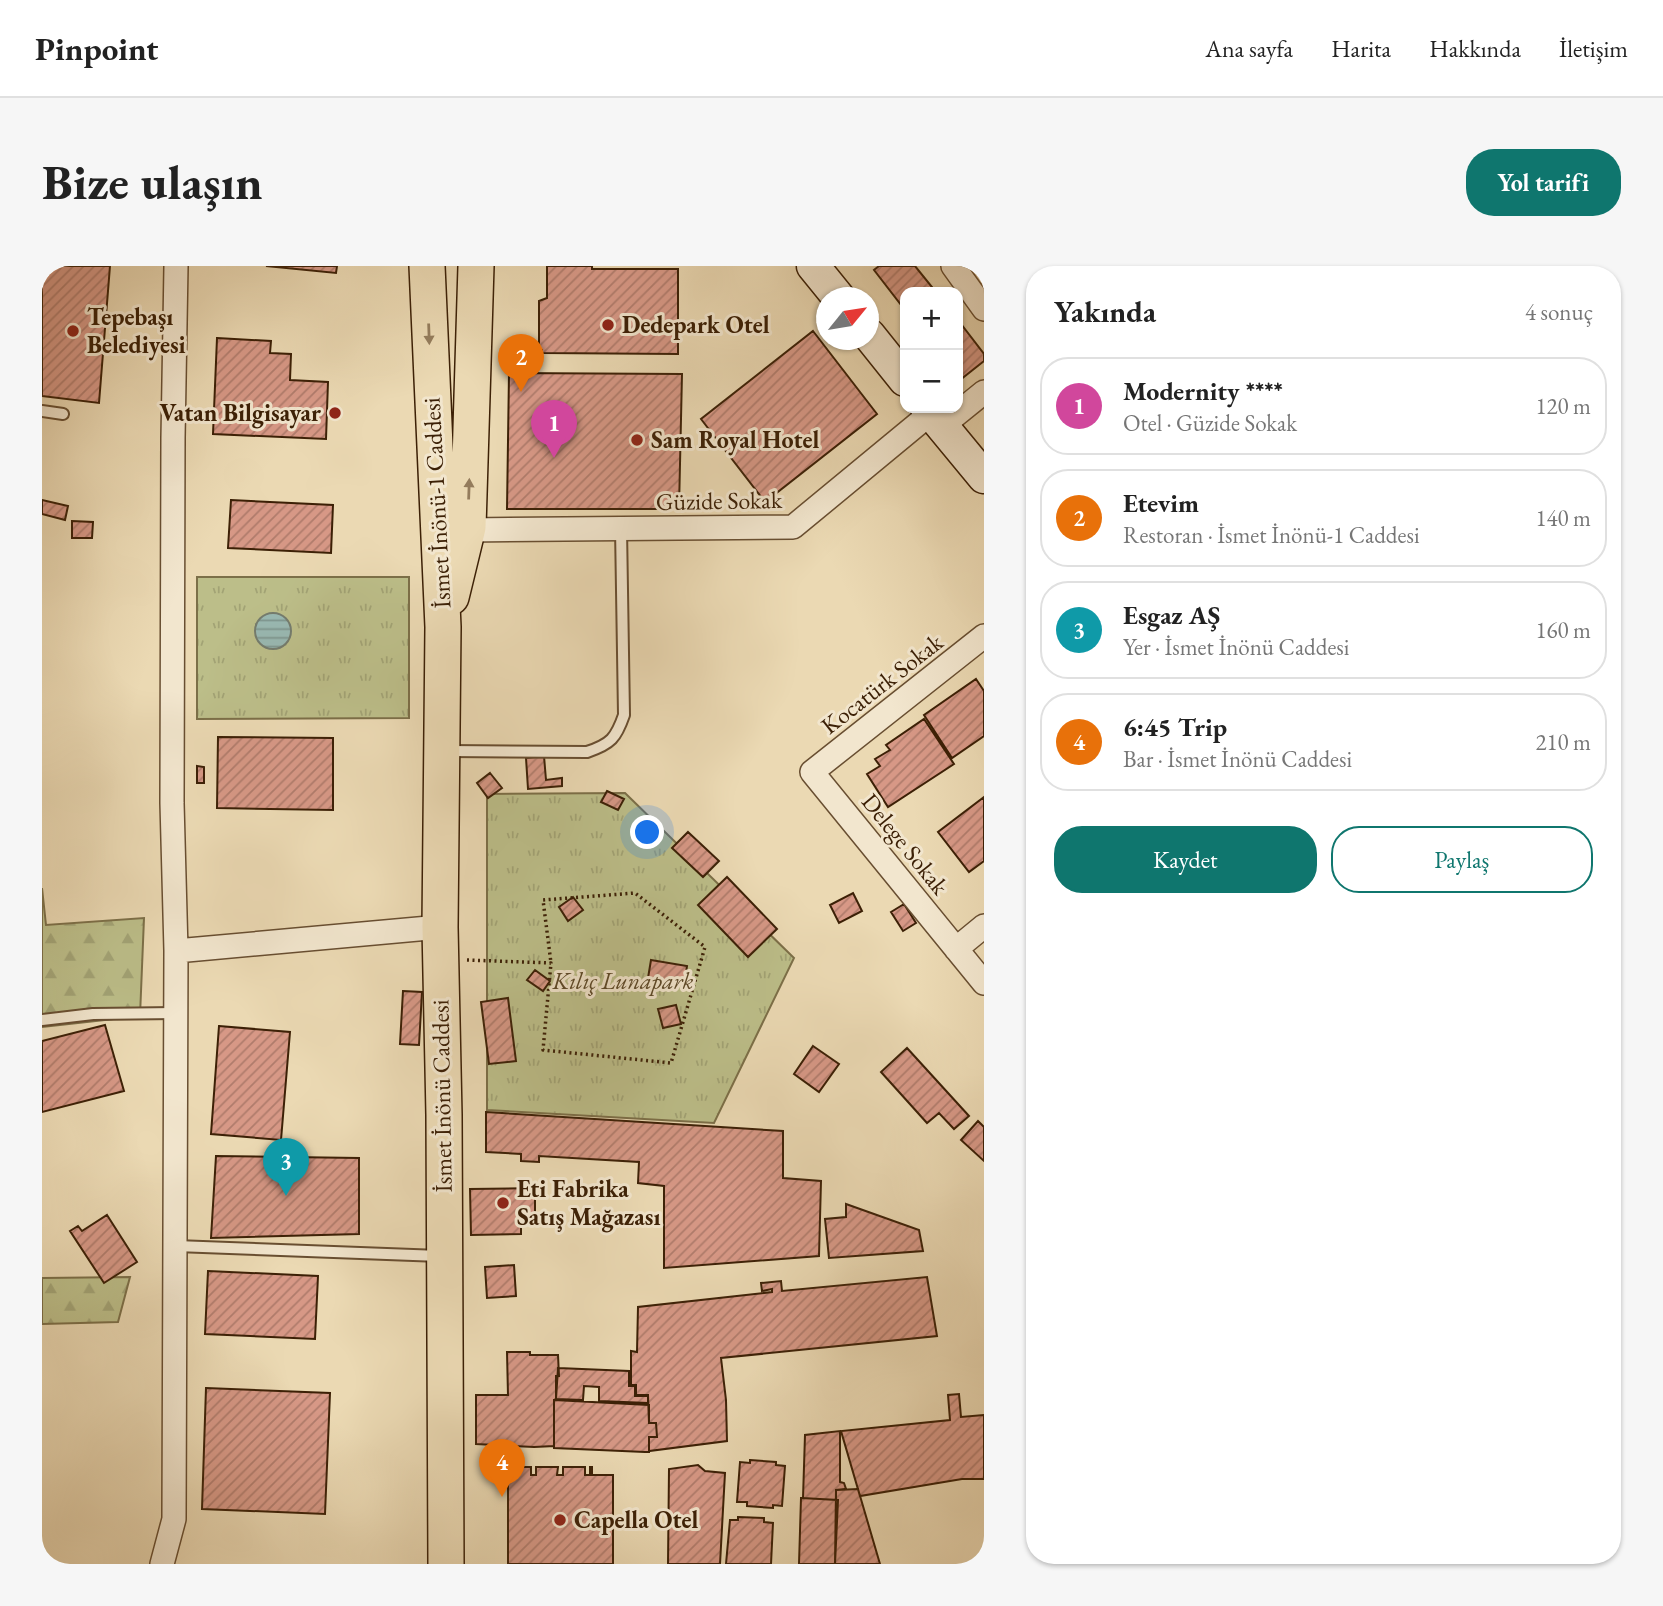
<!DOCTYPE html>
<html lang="tr">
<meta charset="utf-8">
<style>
:root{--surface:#fff;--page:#f6f6f6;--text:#222;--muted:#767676;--line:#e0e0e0;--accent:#0f766e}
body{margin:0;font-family:"EB Garamond",serif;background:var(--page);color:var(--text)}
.controls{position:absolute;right:21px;top:21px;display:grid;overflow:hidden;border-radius:14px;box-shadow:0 2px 5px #0004}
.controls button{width:63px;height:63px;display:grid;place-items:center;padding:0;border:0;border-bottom:2px solid var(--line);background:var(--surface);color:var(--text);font:35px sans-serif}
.compass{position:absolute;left:774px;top:21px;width:63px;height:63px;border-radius:50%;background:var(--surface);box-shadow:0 2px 5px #0004;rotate:60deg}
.you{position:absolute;left:606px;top:567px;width:24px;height:24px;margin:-18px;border:5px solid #fff;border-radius:50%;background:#1a73e8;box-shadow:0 0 0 10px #1a73e833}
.badge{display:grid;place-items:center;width:46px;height:46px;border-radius:50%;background:var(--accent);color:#fff;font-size:23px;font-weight:700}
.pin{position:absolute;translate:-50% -58px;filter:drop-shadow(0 2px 4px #0008)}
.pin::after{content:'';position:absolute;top:37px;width:24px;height:21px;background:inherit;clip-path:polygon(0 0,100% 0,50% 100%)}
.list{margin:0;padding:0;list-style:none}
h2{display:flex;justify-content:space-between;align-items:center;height:91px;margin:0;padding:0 28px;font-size:30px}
h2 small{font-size:23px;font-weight:400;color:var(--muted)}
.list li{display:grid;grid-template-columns:46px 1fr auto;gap:21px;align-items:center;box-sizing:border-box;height:98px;margin:0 14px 14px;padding:0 14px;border:2px solid var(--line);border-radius:28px}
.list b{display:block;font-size:26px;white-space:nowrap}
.list p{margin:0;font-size:23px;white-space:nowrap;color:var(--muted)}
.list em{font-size:23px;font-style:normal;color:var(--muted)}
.actions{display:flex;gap:14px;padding:21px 28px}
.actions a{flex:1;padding:16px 0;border:2px solid var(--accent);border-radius:28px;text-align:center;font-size:24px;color:var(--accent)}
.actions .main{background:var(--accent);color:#fff}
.map{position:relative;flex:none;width:942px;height:1298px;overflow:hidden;border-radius:28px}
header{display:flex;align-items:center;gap:42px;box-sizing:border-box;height:98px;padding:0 35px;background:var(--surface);border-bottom:2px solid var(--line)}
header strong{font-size:33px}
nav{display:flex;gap:38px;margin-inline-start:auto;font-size:24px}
.intro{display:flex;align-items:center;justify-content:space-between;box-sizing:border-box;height:168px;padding:0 42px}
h1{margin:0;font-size:49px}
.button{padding:18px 32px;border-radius:28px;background:var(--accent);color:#fff;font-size:24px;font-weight:700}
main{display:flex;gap:42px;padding:0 42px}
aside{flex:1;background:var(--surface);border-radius:28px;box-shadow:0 2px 5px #0004}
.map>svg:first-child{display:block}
.forest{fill:url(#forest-firs);stroke:#7c6f48;stroke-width:2}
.park{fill:url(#park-tufts);stroke:#7c6f48;stroke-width:2}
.water{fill:url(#water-rules);stroke:#747c6e;stroke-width:2}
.building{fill:url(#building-hatch);stroke:#3c2006;stroke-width:2}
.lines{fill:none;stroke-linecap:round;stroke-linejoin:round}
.service-casing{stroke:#684e31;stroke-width:14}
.minor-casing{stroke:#684e31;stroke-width:26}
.secondary-casing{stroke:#3c2006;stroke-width:35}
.primary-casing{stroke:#3c2006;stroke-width:38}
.path{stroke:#3c2006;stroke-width:3.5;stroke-dasharray:2 3.5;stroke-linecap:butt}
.service{stroke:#f2e6ce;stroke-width:10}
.minor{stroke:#f2e6ce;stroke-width:23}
.secondary{stroke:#f2e6ce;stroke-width:32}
.primary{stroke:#ebd9b3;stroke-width:35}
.oneway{fill:#947c5c}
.poi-dot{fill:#8f2418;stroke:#f2e6ce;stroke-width:2.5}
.labels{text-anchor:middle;stroke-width:6;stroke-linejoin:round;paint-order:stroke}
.poi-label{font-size:24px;font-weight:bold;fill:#3c2006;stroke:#f2e6ce;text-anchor:start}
.street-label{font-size:24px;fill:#3c2006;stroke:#f2e6ce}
.park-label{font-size:24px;font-style:italic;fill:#5c4827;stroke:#f2e6ce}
</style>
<header>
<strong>Pinpoint</strong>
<nav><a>Ana sayfa</a><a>Harita</a><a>Hakkında</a><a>İletişim</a></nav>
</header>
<div class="intro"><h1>Bize ulaşın</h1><a class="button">Yol tarifi</a></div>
<main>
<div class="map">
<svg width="942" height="1298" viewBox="0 0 942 1298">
<defs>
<pattern id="forest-firs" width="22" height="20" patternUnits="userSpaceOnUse" patternTransform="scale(1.75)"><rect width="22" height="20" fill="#bcbe89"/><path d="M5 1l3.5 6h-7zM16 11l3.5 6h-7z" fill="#a2a375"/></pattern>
<pattern id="park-tufts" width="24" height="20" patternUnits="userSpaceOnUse" patternTransform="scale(1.75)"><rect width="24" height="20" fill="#bcbe89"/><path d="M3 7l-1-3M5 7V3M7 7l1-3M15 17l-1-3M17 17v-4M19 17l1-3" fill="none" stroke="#a2a375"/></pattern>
<pattern id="water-rules" width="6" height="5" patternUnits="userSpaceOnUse" patternTransform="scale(1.75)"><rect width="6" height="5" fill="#99b9b3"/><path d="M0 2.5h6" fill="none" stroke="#7e9690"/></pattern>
<pattern id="building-hatch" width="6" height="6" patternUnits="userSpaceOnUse" patternTransform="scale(1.75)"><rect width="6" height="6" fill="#d79886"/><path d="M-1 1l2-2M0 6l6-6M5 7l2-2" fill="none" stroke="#b07c6c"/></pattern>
</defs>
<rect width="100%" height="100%" fill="#ebd9b3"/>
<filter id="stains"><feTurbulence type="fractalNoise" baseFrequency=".00286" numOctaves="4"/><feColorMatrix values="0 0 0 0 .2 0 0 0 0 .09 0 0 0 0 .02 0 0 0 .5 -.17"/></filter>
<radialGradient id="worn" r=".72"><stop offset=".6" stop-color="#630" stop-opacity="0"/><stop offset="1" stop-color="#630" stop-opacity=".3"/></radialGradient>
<!-- forest -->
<path class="forest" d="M0 622 4 659 102 652 98 750 0 761Z
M88 1011 76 1056 0 1058V1012Z"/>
<!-- park -->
<path class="park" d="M155 311H367V452L155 453Z
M583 527 752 692 672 857 445 844V528Z"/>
<!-- water -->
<path class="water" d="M213 365a18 18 0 1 1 36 0a18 18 0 1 1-36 0Z"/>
<!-- building -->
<path class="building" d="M0 0H68L57 137 0 130Z
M224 0H295L294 7Z
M505 0H550V3H636V88L500 87V84L497 83V35L505 32Z
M837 0H873L894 26H863V44L832 4Z
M916 54 942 88V95L918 114 916 111Z
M771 65 835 148 723 236 659 153Z
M175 72 229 75 228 87 249 88 248 114 286 116 284 173 171 168Z
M467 107 640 108 637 243H465Z
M0 234 26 240 23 254 0 248Z
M189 234 291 239 289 287 186 282Z
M30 255 51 256 50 272H30Z
M934 413 942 425V470L910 492 882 449Z
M882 453 912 498 846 541 825 508 838 500 833 493 848 484 844 479Z
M176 471 291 472V544L175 542Z
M502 490 504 514 520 512V520L486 523 484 492Z
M155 500 162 501V517H155Z
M448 507 460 522 446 532 435 517Z
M565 525 582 533 576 544 559 536Z
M942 531V595L927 606 896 566Z
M646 566 677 595 661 611 630 582Z
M685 611 735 663 706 691 656 639Z
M811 627 820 645 797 657 788 639Z
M531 631 541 644 526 655 517 641Z
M862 638 874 657 861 665 849 646Z
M609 694 645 700 642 719 606 712Z
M493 704 508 715 501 725 485 714Z
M361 725 380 726 377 779 358 778Z
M466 732 474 795 447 798 439 736Z
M634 739 639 758 621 762 616 743Z
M63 759 82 825 0 846V775Z
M177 760 248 766 239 874 169 868Z
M771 780 797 798 777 826 752 808Z
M865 782 927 850 912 863 897 847 885 857 839 806Z
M444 846 741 865V912L779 915 777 990 622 1002V920L596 917 597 896 497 890V896L479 895V888L444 886Z
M936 855 942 861V895L919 874Z
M174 890 317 892V968L169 972Z
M493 922V950H479V968L429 969 428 923Z
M804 938 877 964 881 985 787 992 783 953 804 951Z
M65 949 95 996 62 1017 28 965 36 960 40 965Z
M472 999 474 1030 445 1032 443 1001Z
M166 1005 276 1010 273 1073 163 1068Z
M885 1011 895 1070 679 1092 684 1134 685 1175 607 1185V1171H615L614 1157H607L606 1129H594V1119H589V1085L595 1086 596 1041 730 1026V1023L720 1025 719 1017 739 1015 740 1025Z
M465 1086H488V1089H516L517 1110H514V1133L512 1134V1180L492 1181 434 1178V1129H466Z
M516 1102 587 1105V1120H593V1130H606V1137L557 1135V1121L542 1120 541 1134 514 1133Z
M164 1122 288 1127 283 1248 160 1243Z
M917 1128 919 1151 942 1149V1213H920L818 1230 799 1165 908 1154 906 1129Z
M512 1134 607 1139V1157H614L615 1171H607V1186H603L512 1182Z
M798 1165V1216L802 1217 804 1223 794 1224V1234L761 1232 763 1169Z
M708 1194 734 1196V1199L743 1200 740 1240 731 1239V1242L705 1240V1236H695L698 1196 708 1197Z
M656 1199 663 1205 683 1207 678 1298H626L627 1203Z
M466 1201H489V1209H494V1201H516L515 1209H521V1201H543V1209H548V1201H550V1209H571V1298H466Z
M816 1223 838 1298H793L794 1224Z
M759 1232 796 1234 793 1298H757Z
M696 1251 722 1252V1256L731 1257 729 1298H684L688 1254H696Z"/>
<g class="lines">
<defs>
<path id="service" d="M0 145 21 148
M406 485 545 486C569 478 574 472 582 449L579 262
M0 754 51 748 134 747
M134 980 398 990"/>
<path id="minor" d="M911 0 942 43
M900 160 942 126
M425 264 751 261 889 147
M942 370 770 506 942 717
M914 683 942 660
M134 685 398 661
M120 1298 132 1253 134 685 130 537 131 172 134 0"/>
<path id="secondary" d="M771 0 797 32
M827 69 863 114
M885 142 942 211"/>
<path id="primary" d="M385 0 401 361 398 661 402 849 404 1298
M409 331 426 261 434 0"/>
</defs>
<!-- service casing -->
<use href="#service" class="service-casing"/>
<!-- minor casing -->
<use href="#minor" class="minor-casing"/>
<!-- secondary casing -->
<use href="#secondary" class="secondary-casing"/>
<!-- primary casing -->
<use href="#primary" class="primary-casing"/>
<!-- path -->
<path class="path" d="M425 694 509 697 501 784 629 797 663 681 593 627 501 634 509 697"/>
<!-- service -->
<use href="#service" class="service"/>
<!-- minor -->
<use href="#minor" class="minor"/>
<!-- secondary -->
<use href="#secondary" class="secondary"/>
<!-- primary -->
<use href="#primary" class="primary"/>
</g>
<!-- one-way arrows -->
<defs><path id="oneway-solid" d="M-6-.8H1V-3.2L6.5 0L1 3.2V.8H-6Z" transform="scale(1.75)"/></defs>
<g class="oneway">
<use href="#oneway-solid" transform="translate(387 68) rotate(88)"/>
<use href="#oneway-solid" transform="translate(427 223) rotate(-88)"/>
</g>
<!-- markers -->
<g class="poi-dot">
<circle cx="566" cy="59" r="7"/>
<circle cx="31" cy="65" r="7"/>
<circle cx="293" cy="147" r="7"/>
<circle cx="595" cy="174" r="7"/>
<circle cx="461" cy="937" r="7"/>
<circle cx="518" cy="1254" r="7"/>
</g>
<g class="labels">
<!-- poi labels -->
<g class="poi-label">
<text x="45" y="59">Tepebaşı<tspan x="45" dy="28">Belediyesi</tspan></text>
<text x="580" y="67">Dedepark Otel</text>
<text x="279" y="155" text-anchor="end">Vatan Bilgisayar</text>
<text x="609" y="182">Sam Royal Hotel</text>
<text x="475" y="931">Eti Fabrika<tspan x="475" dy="28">Satış Mağazası</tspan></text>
<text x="532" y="1262">Capella Otel</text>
</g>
<!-- street labels -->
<g class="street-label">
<text transform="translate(677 235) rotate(-1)" y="8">Güzide Sokak</text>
<text transform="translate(395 237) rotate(-93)" y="8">İsmet İnönü-1 Caddesi</text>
<text transform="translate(840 418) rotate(-38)" y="8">Kocatürk Sokak</text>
<text transform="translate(863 578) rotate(51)" y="8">Delege Sokak</text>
<text transform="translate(400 830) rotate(-91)" y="8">İsmet İnönü Caddesi</text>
</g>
<!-- park labels -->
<g class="park-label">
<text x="581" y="723">Kılıç Lunapark</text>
</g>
</g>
<rect width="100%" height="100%" filter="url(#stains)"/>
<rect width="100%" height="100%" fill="url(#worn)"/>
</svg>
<div class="controls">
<button>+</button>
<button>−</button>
</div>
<svg class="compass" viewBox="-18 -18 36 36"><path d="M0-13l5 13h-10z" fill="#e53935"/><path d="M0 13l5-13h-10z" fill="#767676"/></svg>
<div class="you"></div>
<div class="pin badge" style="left:512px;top:192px;background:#d1479c">1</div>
<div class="pin badge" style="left:479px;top:126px;background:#e8710a">2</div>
<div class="pin badge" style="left:244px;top:930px;background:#0f9aa8">3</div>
<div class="pin badge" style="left:460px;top:1231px;background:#e8710a">4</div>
</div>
<aside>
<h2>Yakında<small>4 sonuç</small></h2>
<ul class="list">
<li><span class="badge" style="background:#d1479c">1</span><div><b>Modernity ****</b><p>Otel · Güzide Sokak</p></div><em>120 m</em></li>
<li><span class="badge" style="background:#e8710a">2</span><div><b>Etevim</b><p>Restoran · İsmet İnönü-1 Caddesi</p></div><em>140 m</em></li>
<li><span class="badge" style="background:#0f9aa8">3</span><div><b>Esgaz AŞ</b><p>Yer · İsmet İnönü Caddesi</p></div><em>160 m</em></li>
<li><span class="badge" style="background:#e8710a">4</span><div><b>6:45 Trip</b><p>Bar · İsmet İnönü Caddesi</p></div><em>210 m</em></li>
</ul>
<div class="actions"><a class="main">Kaydet</a><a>Paylaş</a></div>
</aside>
</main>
